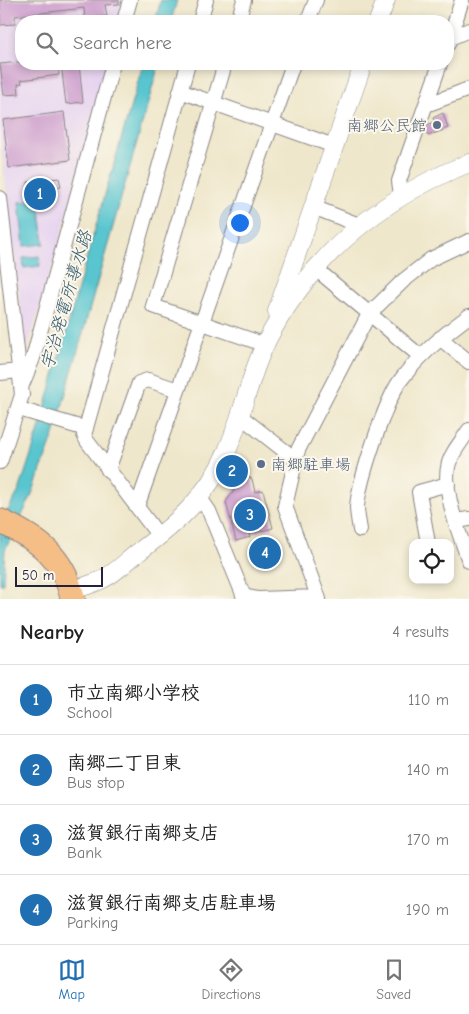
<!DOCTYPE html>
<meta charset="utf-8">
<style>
:root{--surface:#fff;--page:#f2f2f2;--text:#222;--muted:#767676;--line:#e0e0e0;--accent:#1f6fb2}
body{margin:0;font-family:"Comic Neue","Klee One",sans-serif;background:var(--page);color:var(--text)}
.controls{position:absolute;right:15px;bottom:15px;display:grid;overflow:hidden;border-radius:10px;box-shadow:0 2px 8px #0003}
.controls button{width:45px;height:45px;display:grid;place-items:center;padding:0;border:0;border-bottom:1px solid var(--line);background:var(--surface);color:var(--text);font:25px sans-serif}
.scale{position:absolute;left:15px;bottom:12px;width:88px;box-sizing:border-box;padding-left:5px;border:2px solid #22223b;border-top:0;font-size:14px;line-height:18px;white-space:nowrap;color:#22223b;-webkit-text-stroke:4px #fbf7ec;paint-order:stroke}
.you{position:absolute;left:239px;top:222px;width:18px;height:18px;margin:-12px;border:4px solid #fff;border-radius:50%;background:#1a73e8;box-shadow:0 0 0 8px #1a73e833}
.badge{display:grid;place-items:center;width:32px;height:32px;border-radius:50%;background:var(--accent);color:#fff;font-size:16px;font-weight:700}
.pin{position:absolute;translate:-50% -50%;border:2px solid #fff;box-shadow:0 1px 5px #0006}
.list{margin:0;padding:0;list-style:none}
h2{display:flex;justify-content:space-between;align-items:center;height:65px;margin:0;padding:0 20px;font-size:21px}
h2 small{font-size:16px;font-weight:400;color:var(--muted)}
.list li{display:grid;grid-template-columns:32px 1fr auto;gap:15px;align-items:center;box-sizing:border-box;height:70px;padding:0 20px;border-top:1px solid var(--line)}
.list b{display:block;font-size:19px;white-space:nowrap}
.list p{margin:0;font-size:16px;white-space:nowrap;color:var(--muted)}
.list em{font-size:16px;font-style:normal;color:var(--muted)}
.icon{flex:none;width:28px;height:28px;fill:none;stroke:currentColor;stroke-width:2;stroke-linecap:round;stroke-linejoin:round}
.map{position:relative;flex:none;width:469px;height:599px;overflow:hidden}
.search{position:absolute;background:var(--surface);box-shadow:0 2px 8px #0003;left:15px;right:15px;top:15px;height:55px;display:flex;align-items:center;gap:12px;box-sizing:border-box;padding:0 18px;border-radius:20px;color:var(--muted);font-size:19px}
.sheet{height:345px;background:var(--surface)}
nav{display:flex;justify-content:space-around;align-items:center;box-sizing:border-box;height:70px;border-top:1px solid var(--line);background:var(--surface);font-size:14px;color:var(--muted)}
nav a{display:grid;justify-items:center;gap:2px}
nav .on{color:var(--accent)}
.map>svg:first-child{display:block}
.built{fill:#e6d2f0}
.water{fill:#58c5cf;stroke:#3d7485}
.building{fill:#cb9acc}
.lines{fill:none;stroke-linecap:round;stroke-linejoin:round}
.minor-casing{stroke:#888483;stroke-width:16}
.tertiary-casing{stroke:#888483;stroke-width:19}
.trunk-casing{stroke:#888483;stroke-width:26}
.minor{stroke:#fff;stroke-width:14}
.tertiary{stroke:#fff;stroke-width:18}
.trunk{stroke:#f6be87;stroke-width:24}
.service-dot{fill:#5c6f8a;stroke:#fbf7ec;stroke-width:2}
.labels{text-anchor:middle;stroke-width:4;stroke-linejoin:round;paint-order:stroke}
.service-label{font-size:16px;fill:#4e5e75;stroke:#fbf7ec;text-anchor:end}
.water-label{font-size:18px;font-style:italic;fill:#355b6f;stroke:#fbf7ec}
</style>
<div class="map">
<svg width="469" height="599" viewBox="0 0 469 599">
<rect width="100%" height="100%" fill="#fbf7ec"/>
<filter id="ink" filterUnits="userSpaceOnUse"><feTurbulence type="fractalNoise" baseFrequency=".02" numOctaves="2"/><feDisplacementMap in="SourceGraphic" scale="10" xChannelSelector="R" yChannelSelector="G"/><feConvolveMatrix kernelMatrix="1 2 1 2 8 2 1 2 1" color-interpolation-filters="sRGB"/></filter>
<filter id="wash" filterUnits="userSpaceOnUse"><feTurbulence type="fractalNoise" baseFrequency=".0096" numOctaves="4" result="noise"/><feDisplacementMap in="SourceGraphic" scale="20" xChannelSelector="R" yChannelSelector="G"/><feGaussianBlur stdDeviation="1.12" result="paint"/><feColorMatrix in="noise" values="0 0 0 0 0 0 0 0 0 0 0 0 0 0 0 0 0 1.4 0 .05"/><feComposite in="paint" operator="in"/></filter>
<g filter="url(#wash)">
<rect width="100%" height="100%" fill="#efe7cb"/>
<!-- built -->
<path class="built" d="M0 0H123L118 21H21V64H107L57 251 26 353 0 136Z"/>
<!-- water -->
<path class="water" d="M161 0H177L171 21H155Z
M143 64H159L54 435 30 499 5 550 3 584H0V524L19 491 39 430 86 260Z
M39 200 44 244 24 246 19 202Z
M39 256 40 266 24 268 23 258Z"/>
<g id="blocks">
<!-- building -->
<path class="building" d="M0 0H119V4L105 5 107 16 85 19 84 8 15 16V24L0 25Z
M21 62V64H58L59 75 21 80 22 83 18 84 19 94 4 95 0 64Z
M61 64H79L83 102 66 104Z
M64 112 70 160 9 168 3 120Z
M443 113 448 128 428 136 424 126 435 122 433 118Z
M59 178 61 187 30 192 28 182Z
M245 475 252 479 255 492 263 490 273 528 249 534 250 537 236 541 226 502Z"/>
</g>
</g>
<g filter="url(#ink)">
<use href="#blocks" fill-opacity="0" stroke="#888483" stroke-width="1"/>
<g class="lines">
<defs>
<path id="minor" d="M124 21 130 0
M200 21 206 0
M238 21 244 0
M308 21 316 0
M450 38 469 30
M448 44 462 0
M225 64 153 306 266 345
M180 91 334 146
M426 105 469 89
M401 195 399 181 440 64
M0 198 22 395 0 462
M313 207 359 225
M314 269 322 274 420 356
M440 338 469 362
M0 373 19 371
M22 385 33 358 113 64
M19 409 86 429
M239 415 295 459
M469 430C462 441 450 454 448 467 443 493 460 536 469 561
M108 470 139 383 148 380 178 390
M200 498 209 511 245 599
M137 507 293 64
M456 521 469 519
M360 530C359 523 357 514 357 507 359 481 385 402 400 381 419 355 443 335 469 316
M159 536 87 441 84 435 188 64
M428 543 419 492 448 484
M243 596 258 599 318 597
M319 599 285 506 298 450 369 314 403 281 431 259 469 241"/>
<path id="tertiary" d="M378 21 386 0
M277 311 363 64
M71 591C82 587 93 584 103 579 115 573 126 562 136 554 176 524 207 498 227 451 244 412 251 368 272 331 317 251 385 196 469 163"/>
<path id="trunk" d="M0 521C38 539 63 556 73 599"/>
</defs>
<!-- minor casing -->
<use href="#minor" class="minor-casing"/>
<!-- tertiary casing -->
<use href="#tertiary" class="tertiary-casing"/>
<!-- trunk casing -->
<use href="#trunk" class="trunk-casing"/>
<!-- minor -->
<use href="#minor" class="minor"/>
<!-- tertiary -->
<use href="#tertiary" class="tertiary"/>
<!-- trunk -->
<use href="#trunk" class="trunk"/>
</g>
</g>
<!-- markers -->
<g class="service-dot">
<circle cx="437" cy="125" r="5"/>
<circle cx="261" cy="464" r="5"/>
</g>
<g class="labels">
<!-- service labels -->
<g class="service-label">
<text x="427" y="131">南郷公民館</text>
<text x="271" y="470" text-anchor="start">南郷駐車場</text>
</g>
<!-- water labels -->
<g class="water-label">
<text transform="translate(66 300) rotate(-74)" y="6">宇治発電所導水路</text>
</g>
</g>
</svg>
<div class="controls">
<button><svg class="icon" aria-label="locate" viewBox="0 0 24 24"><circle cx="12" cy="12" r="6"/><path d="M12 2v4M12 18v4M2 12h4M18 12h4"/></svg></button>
</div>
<div class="scale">50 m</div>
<div class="you"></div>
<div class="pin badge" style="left:40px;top:194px">1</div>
<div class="pin badge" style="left:232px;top:471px">2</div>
<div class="pin badge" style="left:250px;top:515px">3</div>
<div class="pin badge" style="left:265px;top:553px">4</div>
<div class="search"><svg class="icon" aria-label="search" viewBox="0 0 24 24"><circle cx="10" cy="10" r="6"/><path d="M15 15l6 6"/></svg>Search here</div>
</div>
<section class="sheet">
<h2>Nearby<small>4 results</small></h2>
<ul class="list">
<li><span class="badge">1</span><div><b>市立南郷小学校</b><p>School</p></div><em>110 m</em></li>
<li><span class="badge">2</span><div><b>南郷二丁目東</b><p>Bus stop</p></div><em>140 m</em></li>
<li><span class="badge">3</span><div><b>滋賀銀行南郷支店</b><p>Bank</p></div><em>170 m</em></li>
<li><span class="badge">4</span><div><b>滋賀銀行南郷支店駐車場</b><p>Parking</p></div><em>190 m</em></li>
</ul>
</section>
<nav>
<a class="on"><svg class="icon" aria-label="map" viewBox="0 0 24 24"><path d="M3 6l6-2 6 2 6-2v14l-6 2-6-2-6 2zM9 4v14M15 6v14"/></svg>Map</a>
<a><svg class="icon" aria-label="directions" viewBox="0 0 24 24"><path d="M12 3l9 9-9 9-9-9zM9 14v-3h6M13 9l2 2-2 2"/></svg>Directions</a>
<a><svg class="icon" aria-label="saved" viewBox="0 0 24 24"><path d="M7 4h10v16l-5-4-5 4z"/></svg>Saved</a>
</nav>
